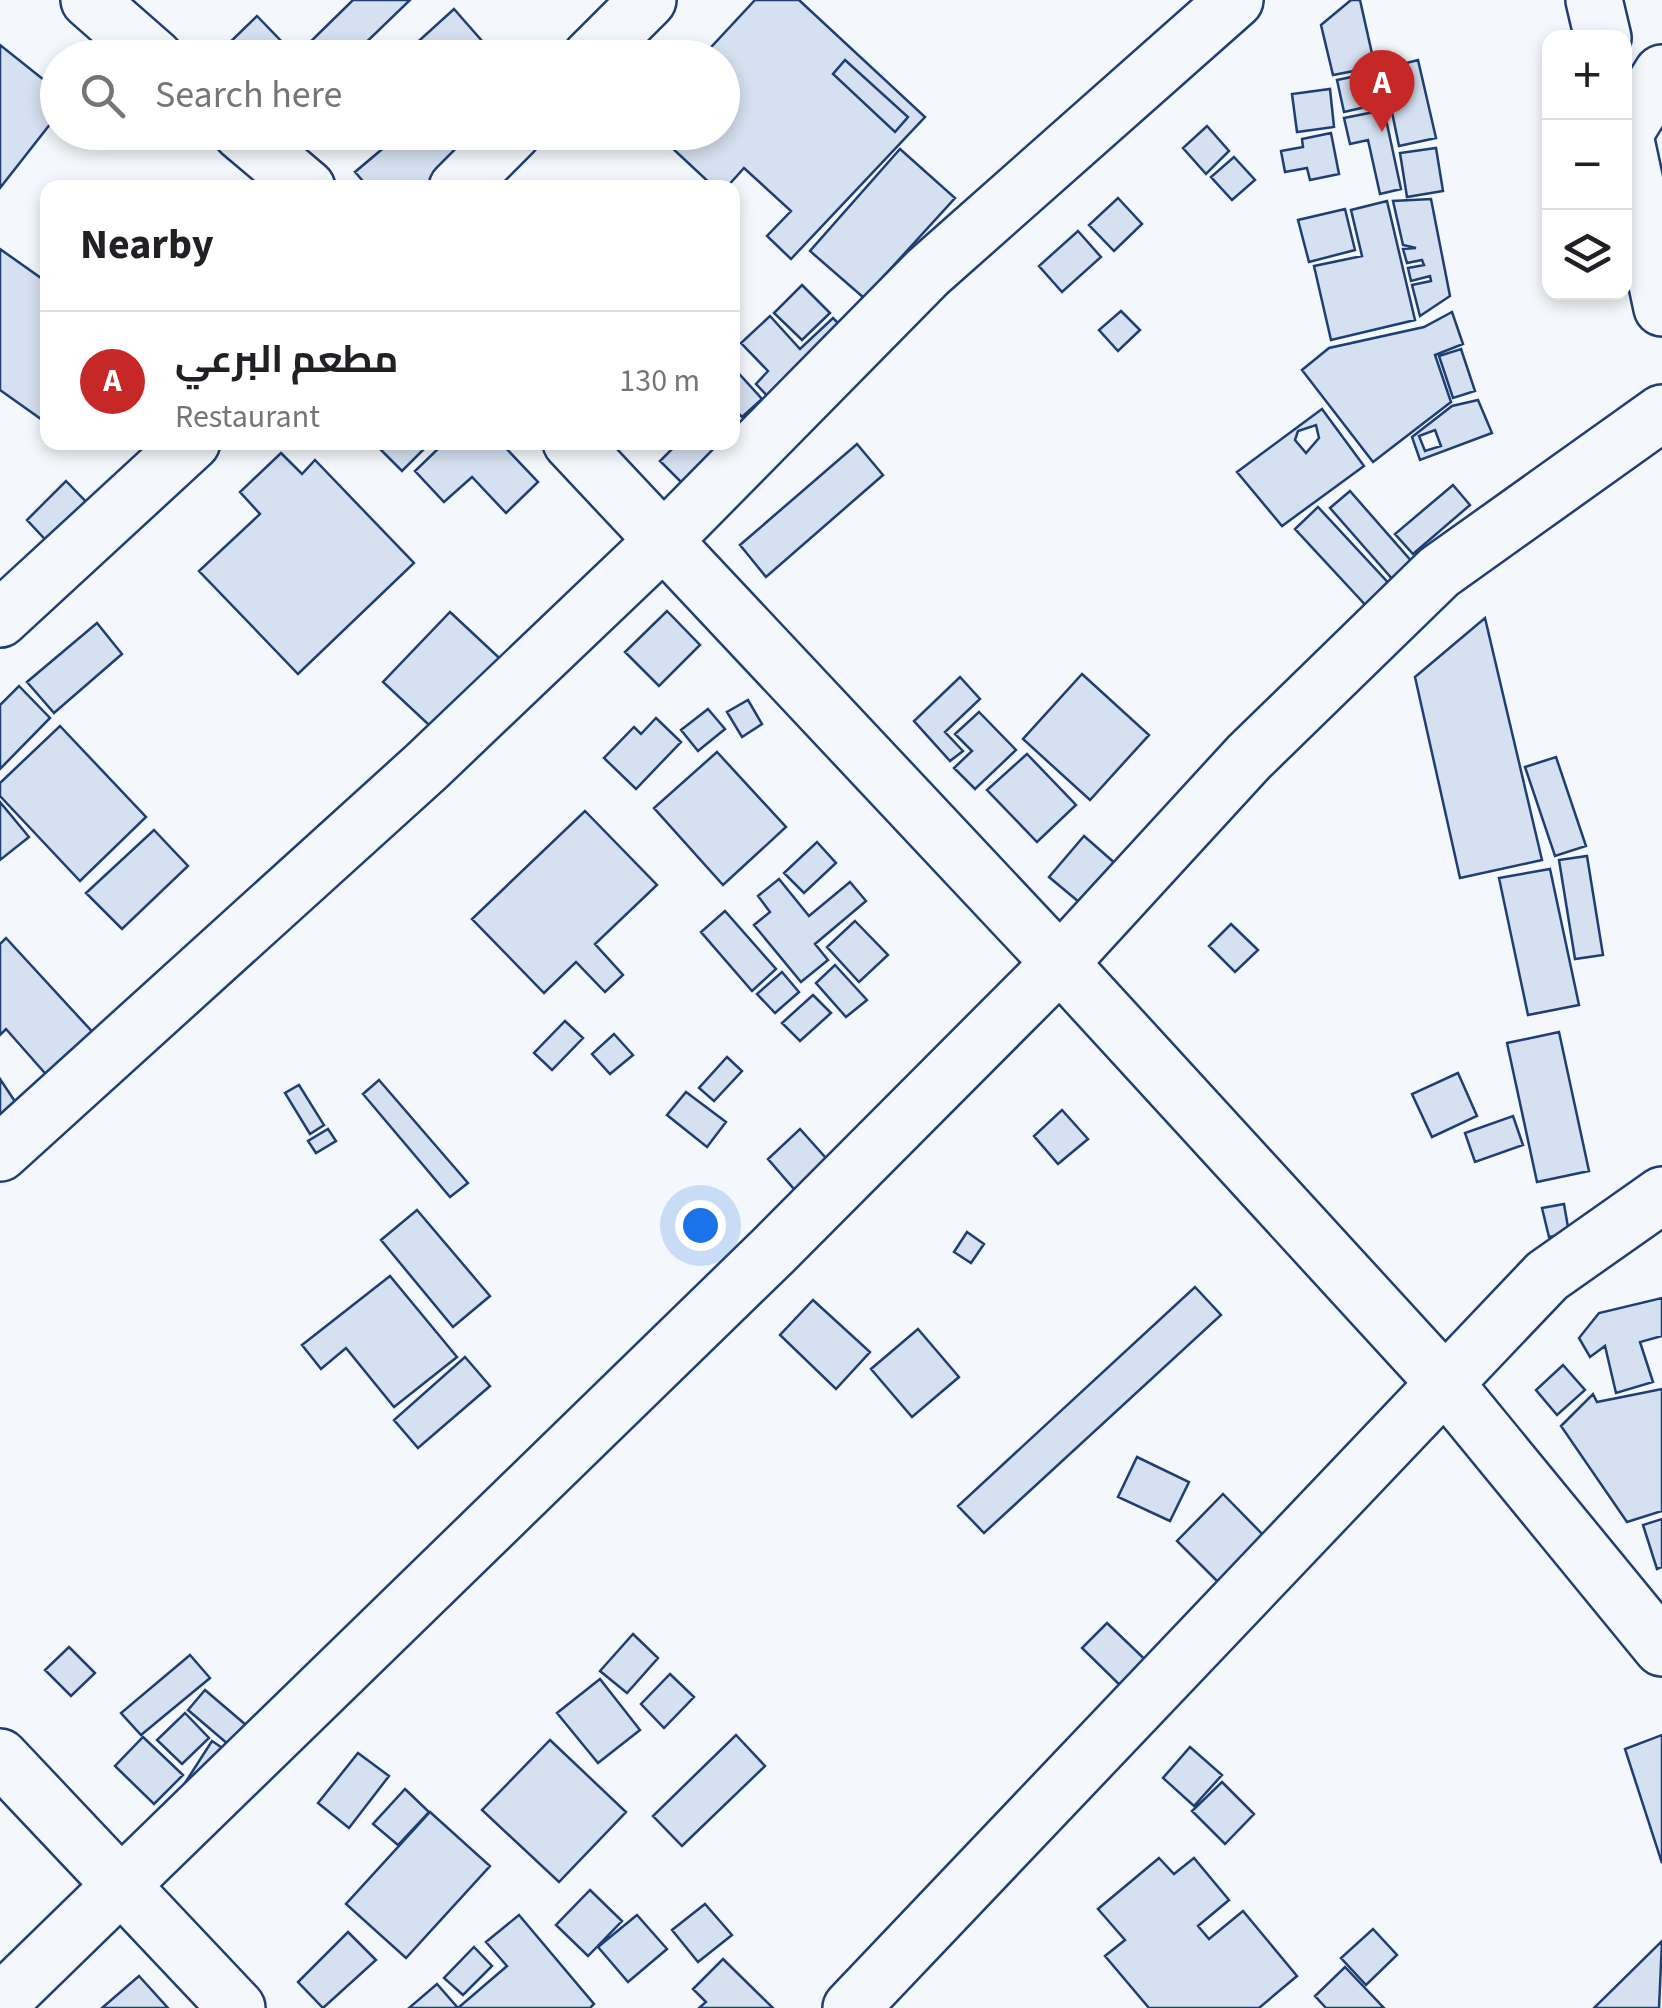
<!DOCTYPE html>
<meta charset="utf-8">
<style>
:root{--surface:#fff;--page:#f6f6f6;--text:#202124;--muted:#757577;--line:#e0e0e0;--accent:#c62828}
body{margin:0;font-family:"Source Sans 3",Cairo,sans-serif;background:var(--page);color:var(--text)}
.controls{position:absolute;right:30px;top:30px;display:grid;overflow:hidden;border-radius:20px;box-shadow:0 5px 15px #0003}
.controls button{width:90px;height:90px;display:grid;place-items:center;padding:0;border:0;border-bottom:2px solid var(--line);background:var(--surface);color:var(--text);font:50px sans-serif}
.you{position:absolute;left:700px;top:1225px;width:35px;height:35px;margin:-25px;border:8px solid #fff;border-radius:50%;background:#1a73e8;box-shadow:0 0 0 15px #1a73e833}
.badge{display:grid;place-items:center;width:65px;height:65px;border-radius:50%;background:var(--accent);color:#fff;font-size:32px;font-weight:700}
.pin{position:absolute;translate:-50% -82px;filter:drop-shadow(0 2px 5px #0008)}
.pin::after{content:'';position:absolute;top:52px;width:35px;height:30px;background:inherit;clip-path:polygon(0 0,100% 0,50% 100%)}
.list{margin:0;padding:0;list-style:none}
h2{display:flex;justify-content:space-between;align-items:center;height:130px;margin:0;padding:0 40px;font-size:42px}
h2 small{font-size:32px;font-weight:400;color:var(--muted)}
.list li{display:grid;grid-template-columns:65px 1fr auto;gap:30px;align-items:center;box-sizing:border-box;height:140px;padding:0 40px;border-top:2px solid var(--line)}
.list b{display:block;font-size:38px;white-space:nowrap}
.list p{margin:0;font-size:32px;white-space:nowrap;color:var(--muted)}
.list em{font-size:32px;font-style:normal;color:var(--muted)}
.icon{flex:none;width:55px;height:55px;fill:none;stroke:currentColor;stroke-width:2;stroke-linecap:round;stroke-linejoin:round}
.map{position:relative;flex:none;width:1662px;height:2008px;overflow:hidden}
.search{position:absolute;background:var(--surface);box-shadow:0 5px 15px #0003;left:40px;top:40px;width:700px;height:110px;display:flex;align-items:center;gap:25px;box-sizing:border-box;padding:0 35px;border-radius:55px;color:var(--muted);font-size:38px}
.panel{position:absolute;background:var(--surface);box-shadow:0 5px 15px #0003;left:40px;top:180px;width:700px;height:270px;border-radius:20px}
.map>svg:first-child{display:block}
.building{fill:#d5e0f0;stroke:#1d3f73;stroke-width:2.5;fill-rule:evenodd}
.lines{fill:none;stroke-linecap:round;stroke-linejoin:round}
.minor-casing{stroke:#1d3f73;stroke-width:60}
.trunk-casing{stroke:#1d3f73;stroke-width:60}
.minor{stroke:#f4f7fb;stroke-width:55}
.trunk{stroke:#f4f7fb;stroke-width:55}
</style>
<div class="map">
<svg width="1662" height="2008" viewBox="0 0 1662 2008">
<rect width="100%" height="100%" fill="#f4f7fb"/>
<!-- building -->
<path class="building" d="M353 0H410L350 58H311L303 49Z
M755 0H799L925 117 791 259 767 236 791 211 744 168 726 188H715L655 132H722V58H701ZM845 60 908 117 895 132 833 74Z
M1351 0H1360L1375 67 1333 75 1321 25Z
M454 9 497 58H400Z
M257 16 285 45 272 58H230L222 50Z
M0 45 44 80 58 62V114L0 188Z
M845 60 908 117 895 132 833 74Z
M1418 60 1436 138 1399 146 1383 69Z
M1376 72 1383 103 1344 112 1337 80Z
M1330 89 1334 127 1297 132 1292 94Z
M1384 110 1401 189 1380 194 1368 140 1350 144 1344 118Z
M1207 126 1229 151 1206 174 1183 148Z
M376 132H491L429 188H369L355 172 387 145Z
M1331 133 1339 174 1310 180 1307 168 1285 172 1281 151 1303 147 1302 139Z
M1436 148 1443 191 1407 197 1400 153Z
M900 149 955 198 864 298 810 251Z
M1234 157 1255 180 1232 200 1211 177Z
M1118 198 1142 224 1114 251 1089 225Z
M1431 199 1450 296 1420 316 1412 285 1431 281 1430 276 1411 281 1408 268 1424 265 1422 260 1407 263 1403 249 1416 248 1403 245 1393 201Z
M1387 201 1415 320 1331 340 1314 266 1362 256 1351 210Z
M1345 209 1355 250 1309 262 1298 220Z
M1078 231 1101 257 1062 292 1039 266Z
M0 249 48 283V424L0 390Z
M802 285 830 313 802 340 774 313Z
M1121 311 1140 330 1118 351 1099 330Z
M1452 312 1463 344 1435 355 1451 402 1373 462 1302 370 1329 348 1424 327Z
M770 316 800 349 833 318 849 334 775 404 756 384 768 371 741 343Z
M1461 349 1475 391 1453 398 1439 356Z
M732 366 762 399 742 417 732 407Z
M1478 400 1492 433 1420 460 1412 437 1452 406ZM1435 430 1441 446 1425 451 1419 436Z
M1322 409 1364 466 1282 526 1237 472ZM1316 425 1319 438 1306 453 1295 440 1298 431Z
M373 442H431L402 471Z
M445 442H500L538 482 506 513 472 477 444 502 415 471Z
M679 442H732L687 488 660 461Z
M857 444 883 475 766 577 740 545Z
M281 453 302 474 315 460 414 563 298 674 199 571 260 514 240 492Z
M66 481 95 511 55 550 27 520Z
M1453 485 1470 505 1413 554 1395 534Z
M1350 491 1413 563 1394 581 1330 508Z
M1318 507 1394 589 1371 611 1295 529Z
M667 611 700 645 659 686 625 652Z
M450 612 511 669 444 739 383 682Z
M1485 618 1542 860 1460 878 1415 677Z
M97 623 122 654 54 713 27 682Z
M1082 674 1149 735 1090 800 1023 739Z
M960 677 980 699 945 732 963 751 950 761 914 721Z
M19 686 50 718 0 769V705Z
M748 700 762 724 742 737 727 712Z
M708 709 725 729 698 751 681 730Z
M979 712 1016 750 975 789 954 768 972 751 955 734Z
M656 718 681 742 636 789 604 758 634 727 641 734Z
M60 726 146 817 80 881 0 796V783Z
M717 752 786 827 723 885 654 808Z
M1027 754 1076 805 1037 842 987 790Z
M1556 757 1586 846 1555 856 1525 767Z
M0 802 29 837 0 860Z
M585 811 657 885 595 944 623 975 605 992 576 962 544 993 472 919Z
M154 830 188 866 122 929 86 893Z
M1084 836 1125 872 1091 912 1049 877Z
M817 842 836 863 804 893 784 873Z
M1587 856 1603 955 1575 959 1559 860Z
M1550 869 1579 1005 1528 1015 1499 878Z
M779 879 809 916 850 882 866 901 815 944 828 960 801 982 754 925 770 912 758 896Z
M725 911 776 969 752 991 701 932Z
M855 921 888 955 859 982 827 947Z
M1231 924 1258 950 1235 972 1209 946Z
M6 938 98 1038 51 1080 6 1029 0 1035V944Z
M835 965 867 1000 846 1017 816 983Z
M782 972 799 992 775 1013 757 994Z
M813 995 831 1013 800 1041 782 1023Z
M565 1021 583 1038 552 1070 534 1053Z
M1559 1032 1589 1171 1537 1182 1507 1043Z
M614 1034 633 1055 610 1074 592 1054Z
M727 1057 742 1071 714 1101 699 1088Z
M1458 1073 1477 1116 1432 1137 1412 1094Z
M0 1079 22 1112 0 1127Z
M379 1080 468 1183 450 1197 363 1094Z
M299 1085 324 1125 310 1134 285 1093Z
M686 1092 726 1122 707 1147 667 1115Z
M1062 1110 1088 1139 1058 1164 1034 1136Z
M1513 1116 1523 1145 1475 1162 1465 1133Z
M328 1129 336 1141 316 1153 308 1141Z
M800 1129 833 1166 800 1196 768 1159Z
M1564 1204 1569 1233 1549 1237 1542 1208Z
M417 1210 490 1296 453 1327 381 1240Z
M967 1232 984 1244 971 1263 954 1252Z
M390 1276 457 1357 394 1407 346 1348 321 1369 302 1345Z
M1195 1287 1221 1315 984 1533 958 1506Z
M1662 1298V1336L1640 1342 1653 1382 1616 1393 1605 1346 1590 1357 1579 1338 1599 1313Z
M813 1300 870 1352 836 1389 780 1335Z
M918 1329 959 1377 912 1417 871 1369Z
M465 1357 490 1386 418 1448 394 1420Z
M1563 1365 1585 1390 1557 1415 1536 1390Z
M1662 1389V1511L1627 1522 1561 1426 1593 1394 1597 1402Z
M1137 1457 1189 1482 1170 1521 1118 1497Z
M1223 1494 1271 1543 1225 1589 1177 1541Z
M1662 1519V1567L1657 1569 1643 1525Z
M1107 1623 1157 1671 1131 1696 1082 1648Z
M633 1634 658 1658 627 1693 600 1671Z
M69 1647 95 1673 71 1696 45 1670Z
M190 1655 210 1678 141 1735 121 1713Z
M670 1674 694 1697 664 1728 641 1704Z
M600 1679 640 1730 598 1763 557 1713Z
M205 1690 246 1725 229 1745 188 1710Z
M185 1713 209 1738 182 1764 157 1740Z
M736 1735 765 1766 682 1846 653 1816Z
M1662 1735V1863L1625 1749Z
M143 1737 183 1775 154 1804 115 1766Z
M550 1740 626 1812 559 1882 482 1810Z
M212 1741 224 1749 196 1791 185 1783Z
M1190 1747 1222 1775 1194 1806 1163 1778Z
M358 1753 389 1776 349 1828 318 1803Z
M1222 1782 1254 1814 1225 1844 1192 1811Z
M405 1789 429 1812 398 1845 373 1824Z
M430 1812 490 1866 406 1958 346 1904Z
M1159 1858 1174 1874 1194 1858 1229 1900 1198 1926 1209 1939 1243 1911 1297 1976 1259 2008H1149L1105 1956 1125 1940 1098 1909Z
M590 1890 622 1921 588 1956 556 1925Z
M705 1904 732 1935 698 1962 672 1930Z
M519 1915 594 2004 590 2008H458L507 1966 486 1942Z
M637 1915 667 1949 628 1982 598 1947Z
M1373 1929 1397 1955 1366 1985 1341 1958Z
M348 1932 376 1960 323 2008 298 1982Z
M1662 1941 1659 2008H1594Z
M474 1947 492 1966 463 1995 444 1978Z
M723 1959 773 2008H699L706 2002 693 1989Z
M1345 1967 1384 2008H1326L1315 1996Z
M139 1976 168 2008H102Z
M437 1984 458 2008H409Z"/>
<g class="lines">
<defs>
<path id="minor" d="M89 0 155 58
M590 58 648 0
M241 132 307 188
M1625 133 1662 73
M457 188 513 132
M571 442 1060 963 1443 1381 1662 1648
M0 619 192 442
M0 1153 427 766 665 539 928 272 1235 0
M0 1757 237 2008
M0 2003 773 1251 1060 963 1249 757 1439 572 1662 413
M851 2008 1547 1276 1662 1195"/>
<path id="trunk" d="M1594 0 1603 38
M1624 131 1662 308"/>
</defs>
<!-- minor casing -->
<use href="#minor" class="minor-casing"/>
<!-- trunk casing -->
<use href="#trunk" class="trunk-casing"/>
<!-- minor -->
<use href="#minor" class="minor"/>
<!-- trunk -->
<use href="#trunk" class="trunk"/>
</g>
</svg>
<div class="controls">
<button>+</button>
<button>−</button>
<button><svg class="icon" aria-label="layers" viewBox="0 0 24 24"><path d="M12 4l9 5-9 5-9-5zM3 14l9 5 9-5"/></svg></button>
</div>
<div class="you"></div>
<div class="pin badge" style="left:1382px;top:132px">A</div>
<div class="search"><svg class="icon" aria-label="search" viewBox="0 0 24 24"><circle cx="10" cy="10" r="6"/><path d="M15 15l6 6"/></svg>Search here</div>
<section class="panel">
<h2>Nearby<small></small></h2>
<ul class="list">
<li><span class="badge">A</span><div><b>مطعم البرعي</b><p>Restaurant</p></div><em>130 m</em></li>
</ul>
</section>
</div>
